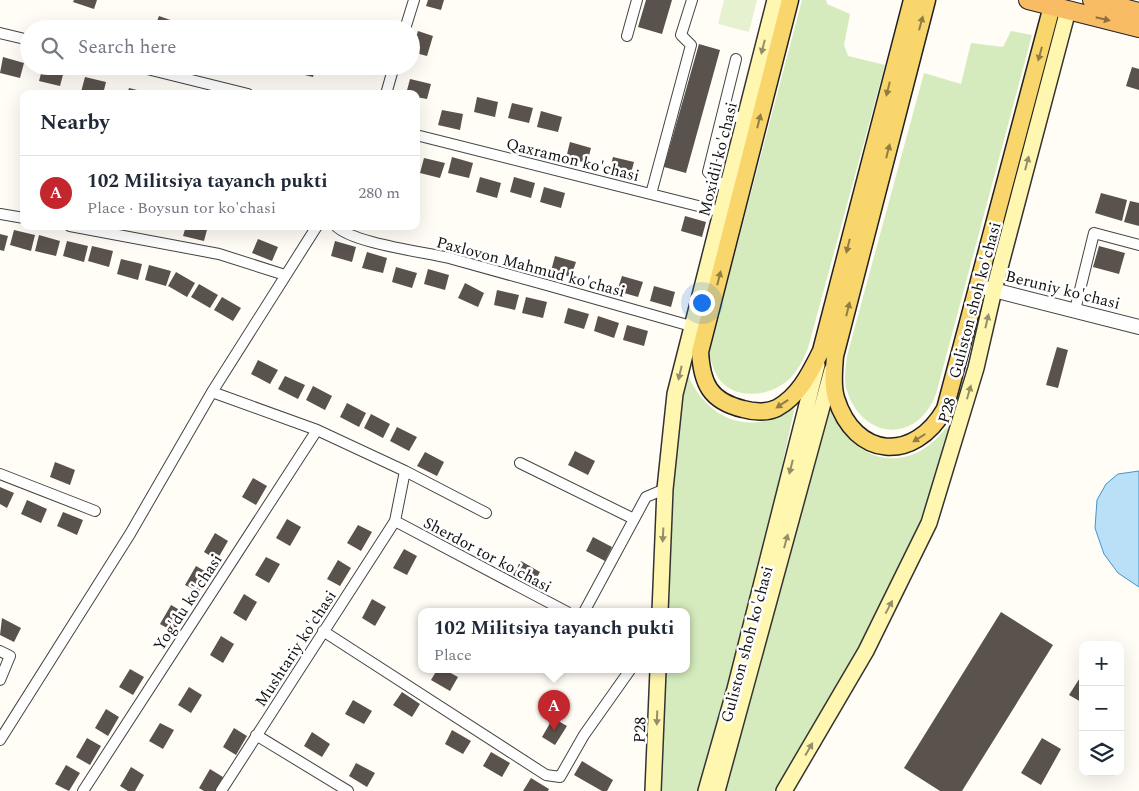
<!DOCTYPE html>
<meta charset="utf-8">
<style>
:root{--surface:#fff;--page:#f2f2f3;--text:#1f2937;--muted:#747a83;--line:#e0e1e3;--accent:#c4262e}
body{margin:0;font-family:Spectral,serif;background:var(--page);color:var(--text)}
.controls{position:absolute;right:15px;bottom:15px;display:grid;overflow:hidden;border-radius:10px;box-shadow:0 5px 20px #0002}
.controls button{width:45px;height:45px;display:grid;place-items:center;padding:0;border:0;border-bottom:1px solid var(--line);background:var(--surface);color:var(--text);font:25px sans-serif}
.you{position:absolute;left:701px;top:302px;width:18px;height:18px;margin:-12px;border:4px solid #fff;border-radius:50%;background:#1a73e8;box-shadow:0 0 0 8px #1a73e833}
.badge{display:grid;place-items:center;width:32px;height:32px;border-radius:50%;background:var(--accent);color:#fff;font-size:16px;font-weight:700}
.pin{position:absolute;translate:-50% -41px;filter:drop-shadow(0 1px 2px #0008)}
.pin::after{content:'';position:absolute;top:26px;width:18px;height:15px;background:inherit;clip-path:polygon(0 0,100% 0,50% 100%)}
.popup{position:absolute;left:418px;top:608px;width:272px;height:65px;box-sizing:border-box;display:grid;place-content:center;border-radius:10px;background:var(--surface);filter:drop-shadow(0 1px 4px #0005);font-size:16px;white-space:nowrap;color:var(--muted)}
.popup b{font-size:19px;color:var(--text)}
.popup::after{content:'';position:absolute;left:50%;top:100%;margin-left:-10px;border:10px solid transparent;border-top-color:var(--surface)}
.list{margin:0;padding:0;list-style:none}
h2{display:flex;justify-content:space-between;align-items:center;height:65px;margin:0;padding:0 20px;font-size:21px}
h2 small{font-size:16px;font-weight:400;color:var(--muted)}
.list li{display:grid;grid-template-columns:32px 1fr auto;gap:15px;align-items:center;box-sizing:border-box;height:75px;padding:0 20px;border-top:1px solid var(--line)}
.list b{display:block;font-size:19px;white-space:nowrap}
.list p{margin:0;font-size:16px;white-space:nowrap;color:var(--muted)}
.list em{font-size:16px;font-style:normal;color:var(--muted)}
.icon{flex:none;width:28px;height:28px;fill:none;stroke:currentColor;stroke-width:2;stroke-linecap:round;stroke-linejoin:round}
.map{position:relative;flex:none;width:1139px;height:791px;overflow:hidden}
.search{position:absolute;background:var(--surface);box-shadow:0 5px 20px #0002;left:20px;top:20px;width:400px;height:55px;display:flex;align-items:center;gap:12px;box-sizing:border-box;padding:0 18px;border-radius:28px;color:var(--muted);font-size:19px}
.panel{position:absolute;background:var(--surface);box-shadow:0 5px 20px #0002;left:20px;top:90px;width:400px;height:140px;border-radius:10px}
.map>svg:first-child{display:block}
.green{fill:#d5ebbd}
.pitch{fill:#e6f2cf}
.water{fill:#b9e0f7;stroke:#3f96cf}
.building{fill:#5a524d}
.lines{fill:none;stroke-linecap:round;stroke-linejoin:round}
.minor-casing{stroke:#444;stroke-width:12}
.tertiary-casing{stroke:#444;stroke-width:16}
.secondary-casing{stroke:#333;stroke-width:18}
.primary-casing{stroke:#222;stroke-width:19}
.trunk-casing{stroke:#222;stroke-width:20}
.minor{stroke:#fff;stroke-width:10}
.tertiary{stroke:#fff;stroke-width:14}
.secondary{stroke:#fff6b0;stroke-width:15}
.primary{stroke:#f9d66b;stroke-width:16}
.trunk{stroke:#f7bc64;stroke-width:18}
.oneway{fill:#906f3f}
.oneway2{fill:#917d42}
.oneway3{fill:#948f68}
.labels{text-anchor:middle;stroke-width:5;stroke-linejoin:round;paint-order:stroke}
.street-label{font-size:16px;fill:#111;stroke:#fff}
</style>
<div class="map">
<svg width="1139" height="791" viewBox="0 0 1139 791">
<rect width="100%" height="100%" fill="#fffdf5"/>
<!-- green -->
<path class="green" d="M802 0H826L827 4 850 14 844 45 848 56 885 65 808 348C804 358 800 367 793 375 778 393 746 401 726 386 715 378 712 365 709 352Z
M1011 31 1032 35 936 394C917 444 863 440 847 391 843 380 846 368 847 356L924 73 961 84 971 43 1003 47Z
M686 371C706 420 751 439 795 406L760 567 697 791H659L663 670H686V612H665L679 394Z
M828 402C847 461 906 480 946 428L950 429 922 525 857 651 774 791H724L789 561Z"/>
<!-- pitch -->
<path class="pitch" d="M724 0H757L749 32 718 24Z"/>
<!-- water -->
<path class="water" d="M1139 471V587L1118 573 1104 554 1095 528 1097 500 1106 484 1118 474Z"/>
<!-- building -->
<path class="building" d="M74 0H97L94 9 73 2Z
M428 0H444L441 10 426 6Z
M646 0H672L662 34 638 27Z
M159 16 179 23 177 29H154Z
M418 31 433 36 427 56 412 52Z
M699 44 720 50 686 173 664 167Z
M3 57 24 63 20 78 0 73Z
M43 66 64 71 60 86 39 81Z
M293 66H316L313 77 292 72Z
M1132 67 1139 69V90L1126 86Z
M85 77 106 82 103 94 81 92Z
M410 79 431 84 427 99 416 97V94H406Z
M129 88 149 93V94H127Z
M355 90 368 93V94H354Z
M477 97 498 102 495 117 474 112Z
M512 103 533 108 529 123 508 118Z
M442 110 463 114 460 130 438 125Z
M541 111 562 117 558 132 537 127Z
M570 142 591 148 587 163 566 158Z
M452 157 473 163 469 178 448 173Z
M613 157 634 162 630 177 609 172Z
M424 158 445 163 440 178 420 173Z
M480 177 501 183 497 198 476 192Z
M514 177 535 183 531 198 510 192Z
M544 187 565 193 561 208 540 202Z
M1101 193 1127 200 1122 221 1095 213Z
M1130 201 1139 203V226L1124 222Z
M685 216 706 222 702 237 681 231Z
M148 226H160L159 230Z
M186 226H208L204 241 183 236Z
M14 230 35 235 31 251 10 245Z
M0 234 8 236 4 251 0 250Z
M39 235 60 241 56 256 35 251Z
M258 239 278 247 272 261 252 253Z
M67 241 88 246 84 262 63 256Z
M335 241 356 247 352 262 331 256Z
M92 246 113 251 109 267 88 261Z
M1099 246 1125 253 1119 274 1093 267Z
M367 252 387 258 383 273 362 268Z
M555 256 576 262 571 277 551 271Z
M121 259 142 264 138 280 117 274Z
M149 265 171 271 166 286 145 280Z
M396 267 417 273 412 288 392 282Z
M428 269 449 275 445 290 424 284Z
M176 272 195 283 187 297 168 286Z
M622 276 643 282 638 297 617 291Z
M465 283 484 293 478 307 458 298Z
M199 284 218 295 210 308 191 297Z
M654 286 675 292 671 307 650 301Z
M497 290 519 295 515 310 494 305Z
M222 297 241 308 233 321 214 310Z
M526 297 547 302 543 318 522 313Z
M568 308 589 314 584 329 564 323Z
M598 316 619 323 614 338 594 331Z
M627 325 648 331 644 346 623 340Z
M1057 347 1068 350 1058 388 1046 385Z
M258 360 278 370 270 384 251 374Z
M285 376 305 385 298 399 278 389Z
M313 386 332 396 325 410 306 400Z
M347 403 366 413 359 427 340 417Z
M371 414 390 424 383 438 364 428Z
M397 427 417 437 409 451 390 441Z
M575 451 595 461 588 475 568 465Z
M425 452 444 462 437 476 417 466Z
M55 462 75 470 70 485 50 477Z
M253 478 267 486 256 505 242 497Z
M0 487 14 493 7 508 0 504Z
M27 500 47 509 41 523 21 514Z
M63 512 83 520 77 535 57 526Z
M287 519 301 527 290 546 276 538Z
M358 525 372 532 361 551 347 543Z
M215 533 228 541 217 560 204 552Z
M593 537 612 547 605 561 586 551Z
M404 549 417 556 407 575 393 568Z
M266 557 280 564 269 583 255 575Z
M338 560 351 568 340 586 327 579Z
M521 561 540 572 532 586 513 575Z
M196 566 210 574 199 592 185 585Z
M244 594 257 602 246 621 233 613Z
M372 599 386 607 375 626 362 618Z
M171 605 185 613 174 632 160 624Z
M1001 612 1053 645 962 791H940L904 768Z
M2 618 21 628 14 642 0 635Z
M221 636 234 644 223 663 210 655Z
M130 669 144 677 133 695 119 687Z
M437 670H445L458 677 450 691 431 680Z
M1083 673V703L1069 695Z
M189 687 202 695 191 713 178 705Z
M402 692 420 704 412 717 393 705Z
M353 700 372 711 364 724 345 714Z
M106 709 119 717 108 736 95 728Z
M553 718 567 726 555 745 542 737Z
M160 723 174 730 163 749 149 741Z
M234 728 247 736 236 755 223 747Z
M452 730 471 741 463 754 445 744Z
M312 732 330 744 322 757 304 746Z
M87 738 101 746 90 765 76 757Z
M1042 738 1061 749 1041 785 1021 773Z
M491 752 510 763 502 777 483 766Z
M582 761 613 780 607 791H602L574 775Z
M356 763 375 773 367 787 349 776Z
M66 765 80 773 69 791 55 784Z
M131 767 144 775 135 791H128L120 786Z
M210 769 223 777 215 791H204L199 788Z
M531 778 549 789 548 791H523Z"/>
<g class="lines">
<defs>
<path id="minor" d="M405 29 414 0
M0 33 29 40
M627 36 637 0
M135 66 248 94
M386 94 394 66
M722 115 745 118
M416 135 722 212
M727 190 708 172 736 59
M651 194 691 45 681 35 692 0
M0 214 24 218
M70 226 219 254 285 275
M336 226C352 243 424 252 449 258 530 280 610 303 691 326
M1075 310 1094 233 1139 245
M212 392 317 430 405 471 486 513
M520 463 634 519
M0 474 95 511
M395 521 567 612
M584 612 646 497 665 489
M323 631 546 775 560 777 584 735 630 670
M0 651 10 656 0 680
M256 735 348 791
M0 740 130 534 212 392 317 226
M83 791 317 430
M221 791 395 521 405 471"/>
<path id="tertiary" d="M978 286 1139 327"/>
<path id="secondary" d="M660 612 665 489 675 394 775 0
M653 791 658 670
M706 791 735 689 817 365
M717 791 832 370
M784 791 866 651 929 523 976 368 994 290 1068 10"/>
<path id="primary" d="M790 0 700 352C702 384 710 401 743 409 753 412 767 413 777 408 799 396 810 373 821 351L912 0
M927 0 835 356C834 369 832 385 836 398 855 459 914 463 945 409L1052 6"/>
<path id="trunk" d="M1028 0 1139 28
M1092 0 1139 12"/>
</defs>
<!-- minor casing -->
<use href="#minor" class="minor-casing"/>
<!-- tertiary casing -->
<use href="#tertiary" class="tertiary-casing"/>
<!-- secondary casing -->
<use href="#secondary" class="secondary-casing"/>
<!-- primary casing -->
<use href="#primary" class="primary-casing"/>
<!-- trunk casing -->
<use href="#trunk" class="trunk-casing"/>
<!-- minor -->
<use href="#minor" class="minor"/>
<!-- tertiary -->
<use href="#tertiary" class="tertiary"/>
<!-- secondary -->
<use href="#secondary" class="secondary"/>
<!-- primary -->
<use href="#primary" class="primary"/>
<!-- trunk -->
<use href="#trunk" class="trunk"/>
</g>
<!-- one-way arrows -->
<defs><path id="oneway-solid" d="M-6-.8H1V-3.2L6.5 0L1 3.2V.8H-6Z" transform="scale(1.25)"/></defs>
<use class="oneway" href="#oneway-solid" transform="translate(1103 19) rotate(13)"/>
<g class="oneway2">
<use href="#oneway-solid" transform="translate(921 23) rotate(-75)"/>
<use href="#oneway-solid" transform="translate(1040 54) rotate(105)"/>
<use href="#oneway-solid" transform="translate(888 89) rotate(104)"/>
<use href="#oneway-solid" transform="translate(759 121) rotate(-76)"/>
<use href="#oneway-solid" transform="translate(888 151) rotate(-76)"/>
<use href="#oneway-solid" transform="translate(848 246) rotate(104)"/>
<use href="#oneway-solid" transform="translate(719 278) rotate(-76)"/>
<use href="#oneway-solid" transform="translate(848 309) rotate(-76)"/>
<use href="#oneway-solid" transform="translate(782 404) rotate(146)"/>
<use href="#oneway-solid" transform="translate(919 438) rotate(148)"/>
</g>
<g class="oneway3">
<use href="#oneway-solid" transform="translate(763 47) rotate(104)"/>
<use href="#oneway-solid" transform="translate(1027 163) rotate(-75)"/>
<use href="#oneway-solid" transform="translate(987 321) rotate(-77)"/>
<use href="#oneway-solid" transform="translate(680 373) rotate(103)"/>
<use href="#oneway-solid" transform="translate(969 392) rotate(-74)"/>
<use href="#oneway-solid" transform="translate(791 467) rotate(104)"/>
<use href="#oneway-solid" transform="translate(663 535) rotate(93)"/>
<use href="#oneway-solid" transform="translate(786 541) rotate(-75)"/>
<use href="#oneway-solid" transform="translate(889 607) rotate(-62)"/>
<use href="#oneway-solid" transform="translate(657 718) rotate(92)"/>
<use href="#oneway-solid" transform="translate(809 749) rotate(-60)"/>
</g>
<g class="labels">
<!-- street labels -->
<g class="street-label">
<text transform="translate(573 159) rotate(14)" y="6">Qaxramon ko'chasi</text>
<text transform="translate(717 159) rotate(-76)" y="6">Moxidil ko'chasi</text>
<text transform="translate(531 266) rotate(15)" y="6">Paxlovon Mahmud ko'chasi</text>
<text transform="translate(1063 289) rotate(14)" y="6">Beruniy ko'chasi</text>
<text transform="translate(974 300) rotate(-75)" y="6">Guliston shoh ko'chasi</text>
<text transform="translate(946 410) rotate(-73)" y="6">Р28</text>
<text transform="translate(488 554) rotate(28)" y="6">Sherdor tor ko'chasi</text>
<text transform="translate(187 602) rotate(-57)" y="6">Yog'du ko'chasi</text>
<text transform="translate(746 644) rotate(-75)" y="6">Guliston shoh ko'chasi</text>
<text transform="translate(295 648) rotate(-57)" y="6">Mushtariy ko'chasi</text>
<text transform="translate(639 730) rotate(-88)" y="6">Р28</text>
</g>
</g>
</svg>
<div class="controls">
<button>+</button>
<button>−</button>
<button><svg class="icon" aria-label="layers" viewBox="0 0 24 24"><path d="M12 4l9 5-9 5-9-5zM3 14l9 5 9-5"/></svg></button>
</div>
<div class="you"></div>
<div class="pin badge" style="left:554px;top:731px">A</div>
<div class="popup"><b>102 Militsiya tayanch pukti</b>Place</div>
<div class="search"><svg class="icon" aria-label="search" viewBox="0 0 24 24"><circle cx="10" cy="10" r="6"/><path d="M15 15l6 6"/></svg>Search here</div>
<section class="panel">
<h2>Nearby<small></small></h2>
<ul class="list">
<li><span class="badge">A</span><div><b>102 Militsiya tayanch pukti</b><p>Place · Boysun tor ko'chasi</p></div><em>280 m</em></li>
</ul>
</section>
</div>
